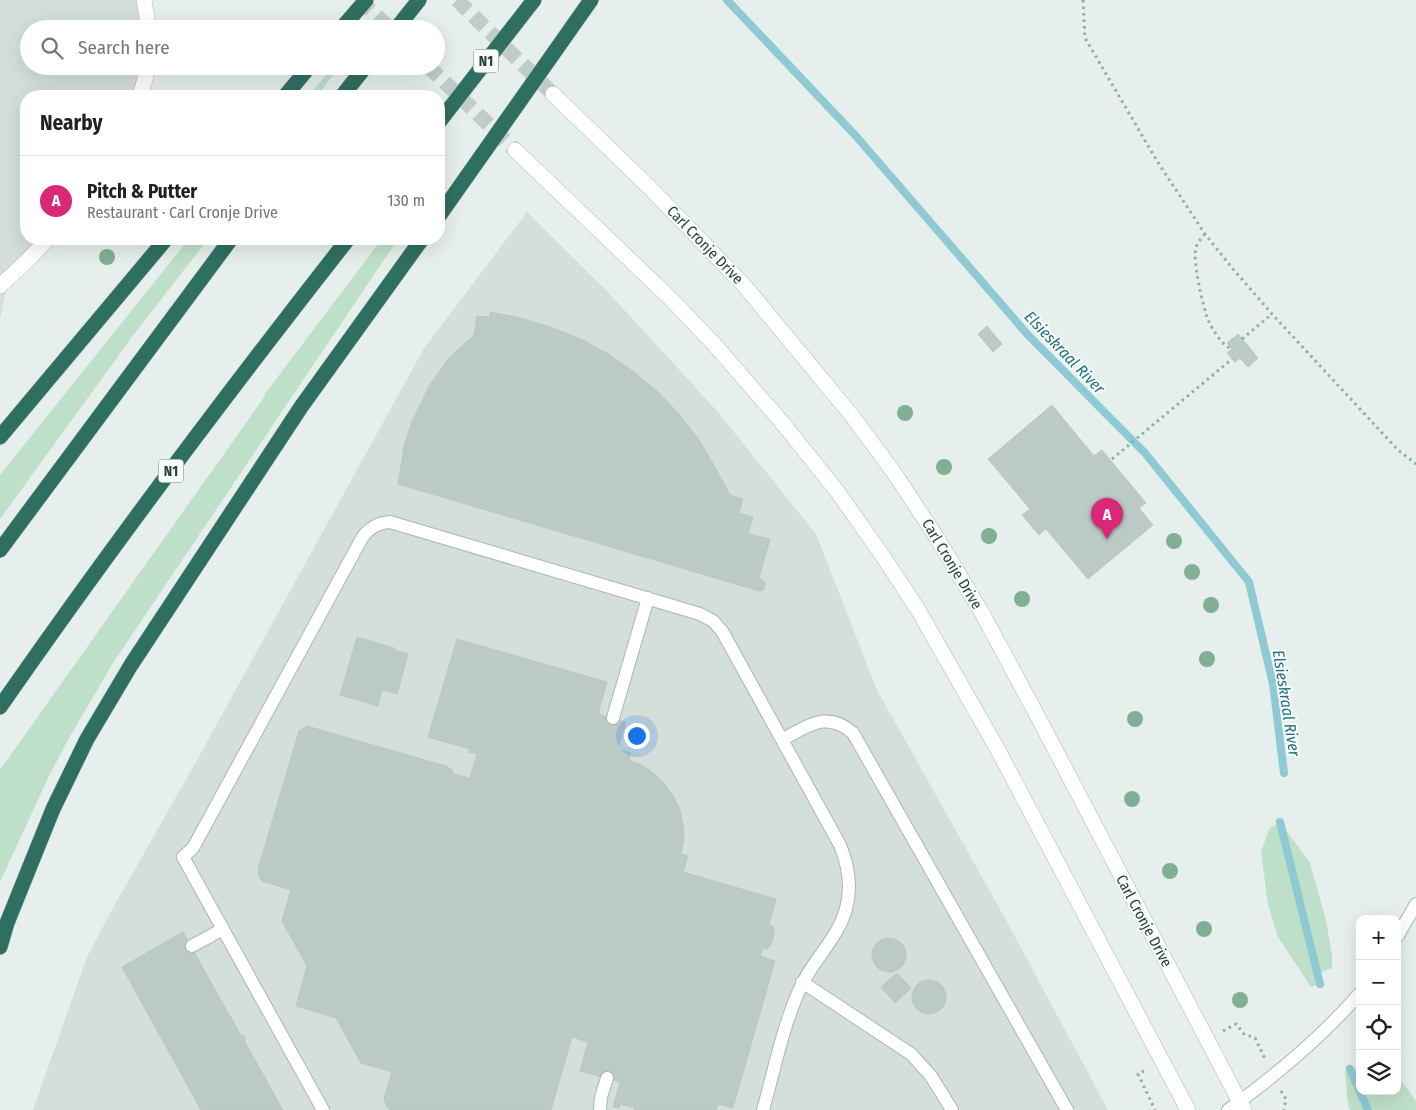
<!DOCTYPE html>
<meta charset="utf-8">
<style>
:root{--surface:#fff;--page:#f6f6f6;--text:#202124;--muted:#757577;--line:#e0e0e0;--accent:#db2777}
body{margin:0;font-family:"Fira Sans Condensed",sans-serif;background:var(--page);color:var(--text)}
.controls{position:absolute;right:15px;bottom:15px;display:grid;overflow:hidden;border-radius:10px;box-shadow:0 5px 20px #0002}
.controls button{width:45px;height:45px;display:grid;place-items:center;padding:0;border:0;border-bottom:1px solid var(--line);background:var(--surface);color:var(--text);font:25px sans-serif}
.you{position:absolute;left:636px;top:735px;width:18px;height:18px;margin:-12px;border:4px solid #fff;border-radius:50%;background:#1a73e8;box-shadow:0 0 0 8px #1a73e833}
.badge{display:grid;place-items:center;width:32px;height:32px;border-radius:50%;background:var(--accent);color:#fff;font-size:16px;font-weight:700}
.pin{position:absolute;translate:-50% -41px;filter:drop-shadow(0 1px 2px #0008)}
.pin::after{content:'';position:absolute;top:26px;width:18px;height:15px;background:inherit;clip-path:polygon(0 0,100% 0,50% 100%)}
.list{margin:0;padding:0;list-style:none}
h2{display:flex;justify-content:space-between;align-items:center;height:65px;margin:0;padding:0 20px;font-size:21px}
h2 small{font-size:16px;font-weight:400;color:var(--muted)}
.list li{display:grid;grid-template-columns:32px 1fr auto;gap:15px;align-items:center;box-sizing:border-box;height:90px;padding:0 20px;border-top:1px solid var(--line)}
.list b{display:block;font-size:19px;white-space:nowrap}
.list p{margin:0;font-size:16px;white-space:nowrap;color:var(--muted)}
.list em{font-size:16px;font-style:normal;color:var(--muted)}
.icon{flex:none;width:28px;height:28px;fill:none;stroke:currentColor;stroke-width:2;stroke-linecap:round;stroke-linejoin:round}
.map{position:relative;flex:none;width:1416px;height:1110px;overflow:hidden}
.search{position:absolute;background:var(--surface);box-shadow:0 5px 20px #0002;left:20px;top:20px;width:425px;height:55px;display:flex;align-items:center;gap:12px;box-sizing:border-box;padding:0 18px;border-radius:28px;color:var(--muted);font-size:19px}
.panel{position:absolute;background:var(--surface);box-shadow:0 5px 20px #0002;left:20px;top:90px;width:425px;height:155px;border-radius:20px}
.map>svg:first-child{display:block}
.built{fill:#d4dfda}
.green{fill:#bfe0c8}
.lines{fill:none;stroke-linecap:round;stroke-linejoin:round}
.stream{stroke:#8ec9d4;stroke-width:8}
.building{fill:#bbcac4;stroke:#b8c9c2}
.secondary-tunnel{stroke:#bfccc8;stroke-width:15;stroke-dasharray:15 8;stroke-linecap:butt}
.lane-casing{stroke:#a8b8b2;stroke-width:14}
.street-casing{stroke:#a8b8b2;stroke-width:16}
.secondary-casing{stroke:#a4bbb3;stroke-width:16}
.highway-casing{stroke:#c2cac8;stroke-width:16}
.path{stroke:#86b3a5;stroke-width:3;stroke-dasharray:2.5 4;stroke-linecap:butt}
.lane{stroke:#fff;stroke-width:12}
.street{stroke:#fff;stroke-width:15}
.secondary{stroke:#fff;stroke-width:15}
.highway{stroke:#2f6f62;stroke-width:15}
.tree{fill:#80af93}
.labels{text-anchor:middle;stroke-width:4;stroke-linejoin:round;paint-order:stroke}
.shield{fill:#f7fbf9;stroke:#637a73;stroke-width:1}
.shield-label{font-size:14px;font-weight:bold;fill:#24423a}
.street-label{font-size:15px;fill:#24423a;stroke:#f7fbf9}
.water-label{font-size:16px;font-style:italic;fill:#1c6f80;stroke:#f7fbf9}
</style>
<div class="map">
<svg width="1416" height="1110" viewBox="0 0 1416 1110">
<rect width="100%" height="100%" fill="#e6efeb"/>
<!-- built -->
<path class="built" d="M0 0H148L153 29H29V66H150L143 96H26V239H51L8 281 0 319Z
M527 212 607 291 717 411 816 534 877 690 1005 918 1108 1110H33L87 957 114 906 197 760 423 350Z"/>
<!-- green -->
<path class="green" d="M334 66H340L317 96H308Z
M189 239H208L135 333 0 519V475Z
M382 239H398L113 663 69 738 49 776 0 882V770L265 396 264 395Z
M1280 822 1310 863 1326 920 1332 955V968L1320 973 1322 982 1320 984 1311 987 1278 937 1268 905 1261 852 1269 829Z
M1360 1061V1091H1397V1079L1402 1081 1416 1101V1110H1350C1346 1098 1347 1085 1345 1072L1357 1067V1063Z"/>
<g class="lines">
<!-- stream -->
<path class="stream" d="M727 0 855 135 1028 335 1145 453 1249 582 1273 684 1284 773
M1280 822 1320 984
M1350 1069 1368 1110"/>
</g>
<!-- building -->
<path class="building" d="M490 312 521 318 551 327 581 339 608 354 634 372 658 392 680 415 699 440 715 467 730 495 743 499 739 513 753 517 748 534 770 539 759 578 765 582V586L763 590 759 591 398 484 405 442 412 422 429 386 450 357 474 335 477 316 490 317Z
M987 326 1002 344 993 352 978 334Z
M1238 334 1258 358 1248 367 1240 358 1235 362 1227 353 1232 349 1227 343Z
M1052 405 1094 456 1102 450 1146 503 1139 508 1153 525 1088 579 1046 529 1039 535 1022 515 1030 509 988 459Z
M357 637 394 648V650L408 654 397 694 382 690 378 706 340 695Z
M457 639 607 682 598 714 626 722 618 749 631 753 629 760 643 766 655 774 665 784 674 797 680 810 683 825 684 839 681 854 688 856 683 872 776 899 769 924 774 927V934L771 945 767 949H762L760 956 775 961 733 1108 718 1104 716 1110H634L635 1108 620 1104 619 1108 613 1107 620 1082 580 1071 588 1042 572 1037 551 1110H390L386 1105 384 1098 392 1072 361 1063 336 1018 296 1006 307 966 282 921 291 890 262 881 259 877 258 869 299 731 307 726 446 766 451 769 454 774 470 778 477 754 469 752 470 749 428 737Z
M183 932 240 1034 245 1037V1042L283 1110H201L122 967Z
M872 955a17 17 0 1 1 34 0a17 17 0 1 1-34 0Z
M897 973 911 988 895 1003 881 987Z
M912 997a17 17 0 1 1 34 0a17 17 0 1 1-34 0Z"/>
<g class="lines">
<!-- secondary-tunnel -->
<path class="secondary-tunnel" d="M360 0 390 29
M457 0 553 94
M428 66 515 150"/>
<defs>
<path id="lane" d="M613 718 648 598
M783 739C808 726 827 710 853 733L1067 1110
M1397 937 1416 904
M192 946 223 929
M802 982 911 1054 931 1076 952 1110
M323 1110 183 857 193 848 362 538C369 528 377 523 390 522L700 614 713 621 722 631 840 845C852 874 853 904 836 932 823 954 808 968 798 993 782 1030 774 1071 763 1110
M600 1110 601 1097 607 1078
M1228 1110C1275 1076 1322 1037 1360 993"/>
<path id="street" d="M144 0 149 29
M140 96 146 76V66
M0 286 28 260 48 239"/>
<path id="secondary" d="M553 94 650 188 743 284 853 417 897 477 937 538 982 613 1038 717 1244 1110
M515 150 671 299 713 343 780 420 837 491 884 558 917 608 998 750 1188 1110"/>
<path id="highway" d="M341 29 366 0
M396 29 419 0
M285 96 310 66
M342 96 366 66
M439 122 534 0
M439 216 591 0
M0 437 166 239
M0 550 231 239
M0 707C111 547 228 392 348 239
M0 947 7 923 53 809 87 739 131 665 301 407 422 239"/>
</defs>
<!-- lane casing -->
<use href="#lane" class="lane-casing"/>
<!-- street casing -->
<use href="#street" class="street-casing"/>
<!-- secondary casing -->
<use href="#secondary" class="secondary-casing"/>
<!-- highway casing -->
<use href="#highway" class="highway-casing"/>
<!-- path -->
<path class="path" d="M1083 0 1085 38 1157 161 1205 234 1233 269 1272 314 1398 450 1416 464
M1205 234C1202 237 1198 242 1196 247 1192 259 1203 307 1208 320 1213 330 1222 346 1232 349
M1242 339 1272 314
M1112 459 1232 359
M1223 1031 1236 1024 1244 1034 1255 1038 1265 1059
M1144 1071 1138 1074 1155 1110
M1281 1091 1286 1099 1284 1110"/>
<!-- lane -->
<use href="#lane" class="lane"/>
<!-- street -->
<use href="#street" class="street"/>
<!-- secondary -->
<use href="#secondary" class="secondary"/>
<!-- highway -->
<use href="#highway" class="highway"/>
</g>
<!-- trees -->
<g class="tree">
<circle cx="107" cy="257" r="8"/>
<circle cx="905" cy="413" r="8"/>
<circle cx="944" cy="467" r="8"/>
<circle cx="989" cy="536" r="8"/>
<circle cx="1174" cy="541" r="8"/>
<circle cx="1192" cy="572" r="8"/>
<circle cx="1022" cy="599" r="8"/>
<circle cx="1211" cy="605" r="8"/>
<circle cx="1207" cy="659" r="8"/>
<circle cx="1135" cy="719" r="8"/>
<circle cx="1132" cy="799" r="8"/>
<circle cx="1170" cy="871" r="8"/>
<circle cx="1204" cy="929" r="8"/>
<circle cx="1240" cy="1000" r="8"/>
</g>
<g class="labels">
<!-- shield labels -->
<g class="shield">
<rect x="473.5" y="49.5" width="25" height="23" rx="4"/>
<rect x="158.5" y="459.5" width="25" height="23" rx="4"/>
</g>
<g class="shield-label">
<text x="486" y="66">N1</text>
<text x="171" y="476">N1</text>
</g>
<!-- street labels -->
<g class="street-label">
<text transform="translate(705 245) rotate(46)" y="5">Carl Cronje Drive</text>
<text transform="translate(952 564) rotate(59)" y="5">Carl Cronje Drive</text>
<text transform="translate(1144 921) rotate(62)" y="5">Carl Cronje Drive</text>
</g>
<!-- water labels -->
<g class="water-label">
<text transform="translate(1065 352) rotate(46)" y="6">Elsieskraal River</text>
<text transform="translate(1287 703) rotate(81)" y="6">Elsieskraal River</text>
</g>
</g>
</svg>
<div class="controls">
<button>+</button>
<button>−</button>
<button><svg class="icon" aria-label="locate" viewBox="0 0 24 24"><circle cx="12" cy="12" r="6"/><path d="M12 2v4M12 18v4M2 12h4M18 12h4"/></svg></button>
<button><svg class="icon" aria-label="layers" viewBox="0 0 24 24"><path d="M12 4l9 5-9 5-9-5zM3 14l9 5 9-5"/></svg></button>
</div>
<div class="you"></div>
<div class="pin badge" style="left:1107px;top:539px">A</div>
<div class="search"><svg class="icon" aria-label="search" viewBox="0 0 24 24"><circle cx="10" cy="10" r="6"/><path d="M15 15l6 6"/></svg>Search here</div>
<section class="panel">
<h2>Nearby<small></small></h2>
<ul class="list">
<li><span class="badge">A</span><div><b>Pitch &amp; Putter</b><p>Restaurant · Carl Cronje Drive</p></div><em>130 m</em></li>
</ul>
</section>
</div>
